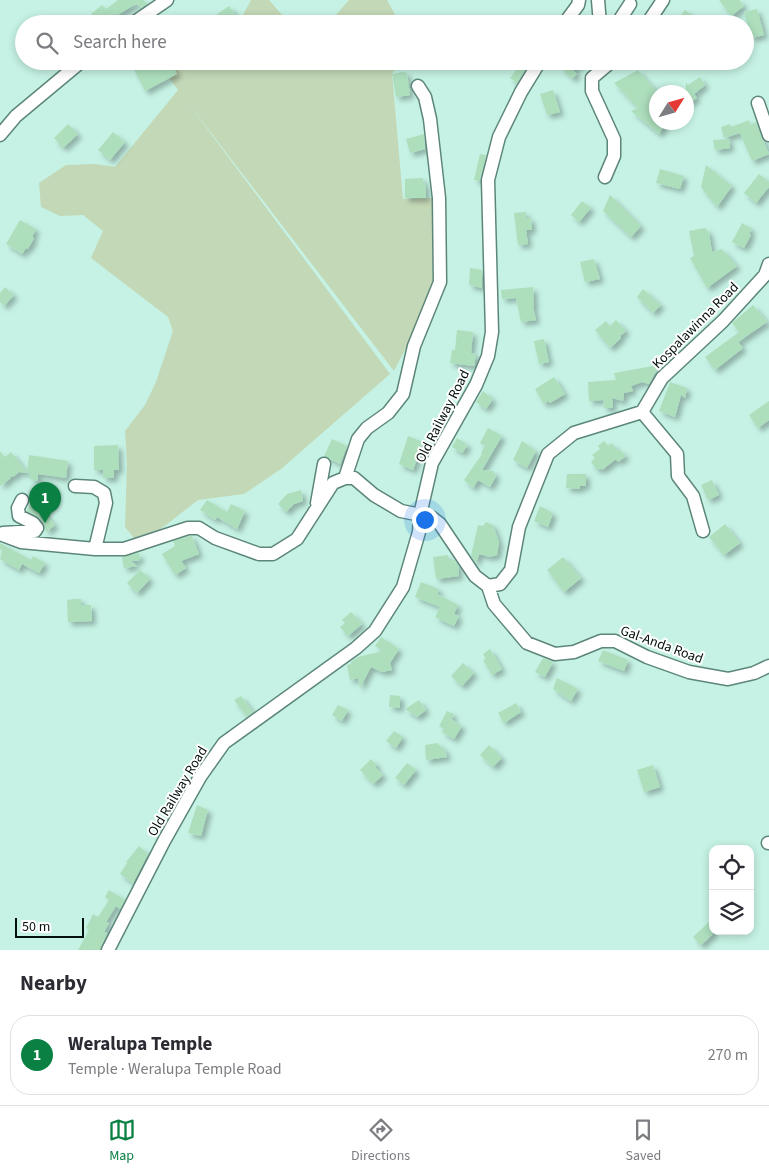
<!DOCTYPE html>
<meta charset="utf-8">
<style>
:root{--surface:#fff;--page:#f7f7f7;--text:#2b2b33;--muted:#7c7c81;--line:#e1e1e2;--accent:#0b8043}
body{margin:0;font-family:"Source Sans 3",sans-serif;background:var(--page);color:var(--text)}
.controls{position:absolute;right:15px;bottom:15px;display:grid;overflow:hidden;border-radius:10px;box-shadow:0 2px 8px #0003}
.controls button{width:45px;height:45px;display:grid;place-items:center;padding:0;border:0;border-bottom:1px solid var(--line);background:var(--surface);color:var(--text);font:25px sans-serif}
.compass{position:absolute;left:649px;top:85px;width:45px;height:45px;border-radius:50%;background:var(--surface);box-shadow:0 2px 8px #0003;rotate:53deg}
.scale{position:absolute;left:15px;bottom:12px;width:69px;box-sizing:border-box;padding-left:5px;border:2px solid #03110d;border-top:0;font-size:14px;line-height:18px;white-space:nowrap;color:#03110d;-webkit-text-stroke:4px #fff;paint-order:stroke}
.you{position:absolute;left:424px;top:519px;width:18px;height:18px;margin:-12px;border:4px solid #fff;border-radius:50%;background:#1a73e8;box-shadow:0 0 0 8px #1a73e833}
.badge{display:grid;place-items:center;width:32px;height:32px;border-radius:50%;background:var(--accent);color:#fff;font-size:16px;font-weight:700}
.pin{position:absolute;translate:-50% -41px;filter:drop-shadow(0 1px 2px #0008)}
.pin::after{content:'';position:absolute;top:26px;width:18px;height:15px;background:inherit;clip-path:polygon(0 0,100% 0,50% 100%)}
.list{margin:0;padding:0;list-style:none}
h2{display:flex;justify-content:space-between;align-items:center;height:65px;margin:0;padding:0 20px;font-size:21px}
h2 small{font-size:16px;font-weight:400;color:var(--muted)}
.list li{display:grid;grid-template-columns:32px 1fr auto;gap:15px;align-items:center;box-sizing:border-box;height:80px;margin:0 10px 10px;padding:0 10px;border:1px solid var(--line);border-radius:20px}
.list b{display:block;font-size:19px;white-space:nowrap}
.list p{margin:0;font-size:16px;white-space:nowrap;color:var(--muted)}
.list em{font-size:16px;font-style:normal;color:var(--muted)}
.icon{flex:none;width:28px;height:28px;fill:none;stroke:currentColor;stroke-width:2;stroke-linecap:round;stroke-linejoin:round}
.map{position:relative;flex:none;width:769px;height:950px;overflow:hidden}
.search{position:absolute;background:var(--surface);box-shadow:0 2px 8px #0003;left:15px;right:15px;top:15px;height:55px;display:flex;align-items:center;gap:12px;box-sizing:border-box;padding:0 18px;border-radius:28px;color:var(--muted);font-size:19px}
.sheet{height:155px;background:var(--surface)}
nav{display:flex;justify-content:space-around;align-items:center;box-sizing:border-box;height:70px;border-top:1px solid var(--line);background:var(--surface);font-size:14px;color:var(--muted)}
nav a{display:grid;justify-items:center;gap:2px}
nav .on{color:var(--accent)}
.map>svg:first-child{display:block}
.green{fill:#c3d8b6}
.building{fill:#addfbd;filter:url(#shadow)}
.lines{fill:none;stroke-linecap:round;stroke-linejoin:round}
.minor-casing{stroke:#5d867a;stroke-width:15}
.minor{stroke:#fff;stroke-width:12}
.labels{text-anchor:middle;stroke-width:4;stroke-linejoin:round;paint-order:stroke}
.street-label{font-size:14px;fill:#03110d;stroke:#fff}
</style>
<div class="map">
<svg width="769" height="950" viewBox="0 0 769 950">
<defs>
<filter id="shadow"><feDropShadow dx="4" dy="4" stdDeviation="2.5" flood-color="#0004"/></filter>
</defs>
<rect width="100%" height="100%" fill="#c5f2e4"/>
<!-- green -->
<path class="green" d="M251 0H269L290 24H238Z
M349 0H387L400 24H328Z
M170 61H401L392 74 403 199 439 198 440 282 394 371 185 99 390 374 281 469 244 494 198 500 153 535 134 538 125 527 127 464 125 431 145 405 156 382 173 331 168 317 91 258 103 231 83 215 60 216 41 207 39 183 66 165 95 164 115 167 178 90 169 78 177 74Z"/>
<!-- building -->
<path class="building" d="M118 0H144L147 4 141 8 137 3 113 18 118 24H98L91 14 102 5 106 9Z
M719 0H739L744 6 731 16Z
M229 6 235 14 229 19 233 24H203Z
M757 9 764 35 751 38 744 12Z
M685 10 703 24H674Z
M151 61H170L177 74 145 91 134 70Z
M523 61H530L517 83 510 78Z
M566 61H583L573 70 577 74 572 79 560 66Z
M638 70 656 91V122H666L659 134 631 111 638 108 614 83Z
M403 72 407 73 410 95 396 97 392 74Z
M700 77 705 85 694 94 697 98 686 105V92L684 91 686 89V82L688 85Z
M553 90 560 112 547 115 540 94Z
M749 120 750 125 756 122 769 154 752 161 740 133 724 138 721 127 730 124 731 127Z
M68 124 78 134 63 148 54 138Z
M113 132 125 142 110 160 98 150Z
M424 134 425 149 410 153 406 139Z
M729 139 730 148 715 150 713 140Z
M480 154 486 155 480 181 474 180Z
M706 165 732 186 717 207 701 187Z
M660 169 684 176 680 189 656 183Z
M759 174 769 182V187L756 203 744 193Z
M423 178V183H425L426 198H405V179Z
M610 195 641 226 631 237 603 211Z
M582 201 591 208 579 222 571 215Z
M526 212V218H531L532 230H526L528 244 518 245 514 213Z
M20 220 36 229 32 237 34 238 28 249 26 248 22 254 6 244Z
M742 223 752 229 749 234 751 235 744 248 732 242Z
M705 228 709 233 712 252 722 249 737 266 707 288 690 258 694 256 689 231Z
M594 259 600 279 585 282 580 262Z
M470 268 482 270V288L469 285Z
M5 287 14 295 4 306 0 302V293Z
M533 287 534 305 533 306 536 320 521 322 516 298 502 299 501 290Z
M643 289 661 305 653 313 637 297Z
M753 305 767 322 738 342 743 348 715 370 705 357 739 332 732 323Z
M616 320 626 331 620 336 621 338 610 348 595 330 606 321 610 326Z
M457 330 473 332 471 353 476 354 474 366 450 363 452 350H455Z
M544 339 549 362 539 364 534 341Z
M653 366 657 369 649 384 642 382 631 386 633 391 624 393 623 401 612 398 613 408H604L603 400 589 401 588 382 616 380 614 373Z
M554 377 565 394 550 403 548 401 544 404 535 389Z
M670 382 687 388 685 398 681 395 675 417 659 411Z
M483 391 493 399 486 409 476 402Z
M769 401V420L758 428 749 415Z
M488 428 502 436 482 470 493 471 496 476 490 487 478 480 473 488 464 480 482 454 481 453 485 446 480 443Z
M408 436 423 442 413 470 399 464Z
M457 438 468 445 462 453 452 447Z
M332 439 347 446 340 464 324 456Z
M522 441 536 451 527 468 513 460Z
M604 441 608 446 612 443 618 451 620 450 626 456 618 462 616 459 602 470 601 468 597 470 591 462 595 458 592 455 600 449 598 446Z
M118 445 119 470H114V478H103V470H94V446Z
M0 451 5 457 11 452 27 472 29 455 68 461 66 478 38 474V481L30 479 31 473 19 472 13 477 9 476 11 478 0 486Z
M567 474H586V486H580V489L566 488Z
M712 480 719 495 708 500 701 485Z
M301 490 303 501 294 504 286 512 278 504 287 494Z
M35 492 50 502 44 512 55 525 46 532 44 523 39 518 27 511Z
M207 500 227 512 231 504 245 511 237 529 217 517 215 520 200 510Z
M540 506 553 513 548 527 534 521Z
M486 522 493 525 499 542 497 555 490 557 479 554 476 563 471 556 478 525 483 526Z
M725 524 740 543 724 555 709 537Z
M189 536H192L199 554 181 561 186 568 175 575 162 554 175 546 173 541Z
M0 543 31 560 33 556 45 563 39 573 22 564 19 570 0 559 2 551 0 549Z
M139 553 140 560 131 561 137 566 124 568 122 557Z
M448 555 449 560H454L458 565 459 576 436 579 433 557Z
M563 557 581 578 564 592 547 570Z
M140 570 150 579 137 593 127 583Z
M421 582 439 589 437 594 458 605 454 614 459 616 454 626 435 617 440 607 415 597Z
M74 599H81V605H91L92 621 68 622 67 600Z
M351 612 362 624 348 636 340 627 345 623 342 620Z
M381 637 399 649 390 663 392 670 382 672 371 667 360 688 358 678 350 680 347 665 351 664V662L358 657 383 651 375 646Z
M490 649 502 669 492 675 483 660 486 659 483 654Z
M603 650 628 660 624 671 598 661Z
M543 658 553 662 545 677 535 672Z
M463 663 474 673 462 686 451 676Z
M557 678 578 689 571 701 553 689Z
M390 695 400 696V708L389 707Z
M241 696 253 712 247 717 234 700Z
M419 700 426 710 417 717 405 709Z
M516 703 521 712 504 723 498 713Z
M338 705 348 710 342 721 332 715Z
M447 711 454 714 451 719 462 726 454 739 442 732 444 729 439 726Z
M394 731 403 737 396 748 386 741Z
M437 743 445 750 447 757 426 760 425 745Z
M489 745 502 758 493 767 480 755Z
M371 759 377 765 375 767 383 775 373 784 360 770Z
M407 763 416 770 404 785 395 778Z
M653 765 660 787 644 792 637 770Z
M197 805 208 810 201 836 188 833Z
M139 846 148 854 133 883 120 874 127 863 126 862Z
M109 890 125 900 120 909 116 906 106 922 109 923 104 932 107 933 100 950H78L89 930 86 928 93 914 98 917 109 900 105 897Z
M709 922 713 927V934L701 945 693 937Z"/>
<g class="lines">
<defs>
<path id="minor" d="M598 0 600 24
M132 24 167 0
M564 24 578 5 579 0
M617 24 630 4
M647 24 663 0
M758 103 769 135
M0 135 16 116 82 61
M605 177 614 156V139L592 91V78L612 61
M642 412 677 454 678 476 693 496 703 531
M345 478 358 439 367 428 388 413 403 394 414 346 440 282 439 198 430 119 425 97 418 86
M75 486 94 487 104 493 106 503 95 549
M317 503 324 464
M3 533 35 531 37 528 33 523 19 516 18 508 22 500
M0 534 21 542 95 549H124L188 528H199L215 538 259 554H273L297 539 333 483 345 478H354L374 495 401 511 431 517 440 524 475 576 488 586 500 584 511 570 519 527 548 454 574 433 642 412 662 378 723 321 765 275 769 264
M488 586 494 604 527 643 555 654 574 652 601 641H615L647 657 689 672 728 679 754 673 769 666
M768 843H769
M108 950 164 841 200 777 224 743 356 648 375 631 403 587 419 532 420 515 432 463 476 385 488 356 492 332 488 180 499 137 521 92 540 61"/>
</defs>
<!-- minor casing -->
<use href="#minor" class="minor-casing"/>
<!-- minor -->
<use href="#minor" class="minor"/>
</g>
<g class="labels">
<!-- street labels -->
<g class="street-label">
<text transform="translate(695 325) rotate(-45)" y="5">Kospalawinna Road</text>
<text transform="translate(442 416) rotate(-63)" y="5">Old Railway Road</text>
<text transform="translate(662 644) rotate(20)" y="5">Gal-Anda Road</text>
<text transform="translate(177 791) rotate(-59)" y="5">Old Railway Road</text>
</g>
</g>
</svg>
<div class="controls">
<button><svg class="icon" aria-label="locate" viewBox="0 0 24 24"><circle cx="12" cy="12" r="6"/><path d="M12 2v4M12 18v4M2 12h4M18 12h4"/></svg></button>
<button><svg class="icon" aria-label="layers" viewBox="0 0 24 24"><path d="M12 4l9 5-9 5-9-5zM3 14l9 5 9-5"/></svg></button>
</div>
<svg class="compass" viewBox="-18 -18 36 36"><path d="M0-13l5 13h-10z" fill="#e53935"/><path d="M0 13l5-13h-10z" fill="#7c7c81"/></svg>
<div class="scale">50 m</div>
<div class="you"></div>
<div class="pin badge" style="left:45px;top:523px">1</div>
<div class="search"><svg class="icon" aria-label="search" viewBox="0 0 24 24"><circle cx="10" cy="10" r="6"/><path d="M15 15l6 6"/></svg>Search here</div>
</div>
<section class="sheet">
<h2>Nearby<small></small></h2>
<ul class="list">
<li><span class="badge">1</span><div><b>Weralupa Temple</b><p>Temple · Weralupa Temple Road</p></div><em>270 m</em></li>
</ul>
</section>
<nav>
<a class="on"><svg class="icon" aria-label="map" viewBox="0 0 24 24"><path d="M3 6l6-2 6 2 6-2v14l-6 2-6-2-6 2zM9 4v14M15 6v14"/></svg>Map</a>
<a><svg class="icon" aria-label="directions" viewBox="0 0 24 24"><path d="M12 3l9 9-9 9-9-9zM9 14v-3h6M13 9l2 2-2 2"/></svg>Directions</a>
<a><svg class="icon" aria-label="saved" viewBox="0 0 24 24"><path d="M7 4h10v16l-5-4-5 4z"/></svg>Saved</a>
</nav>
